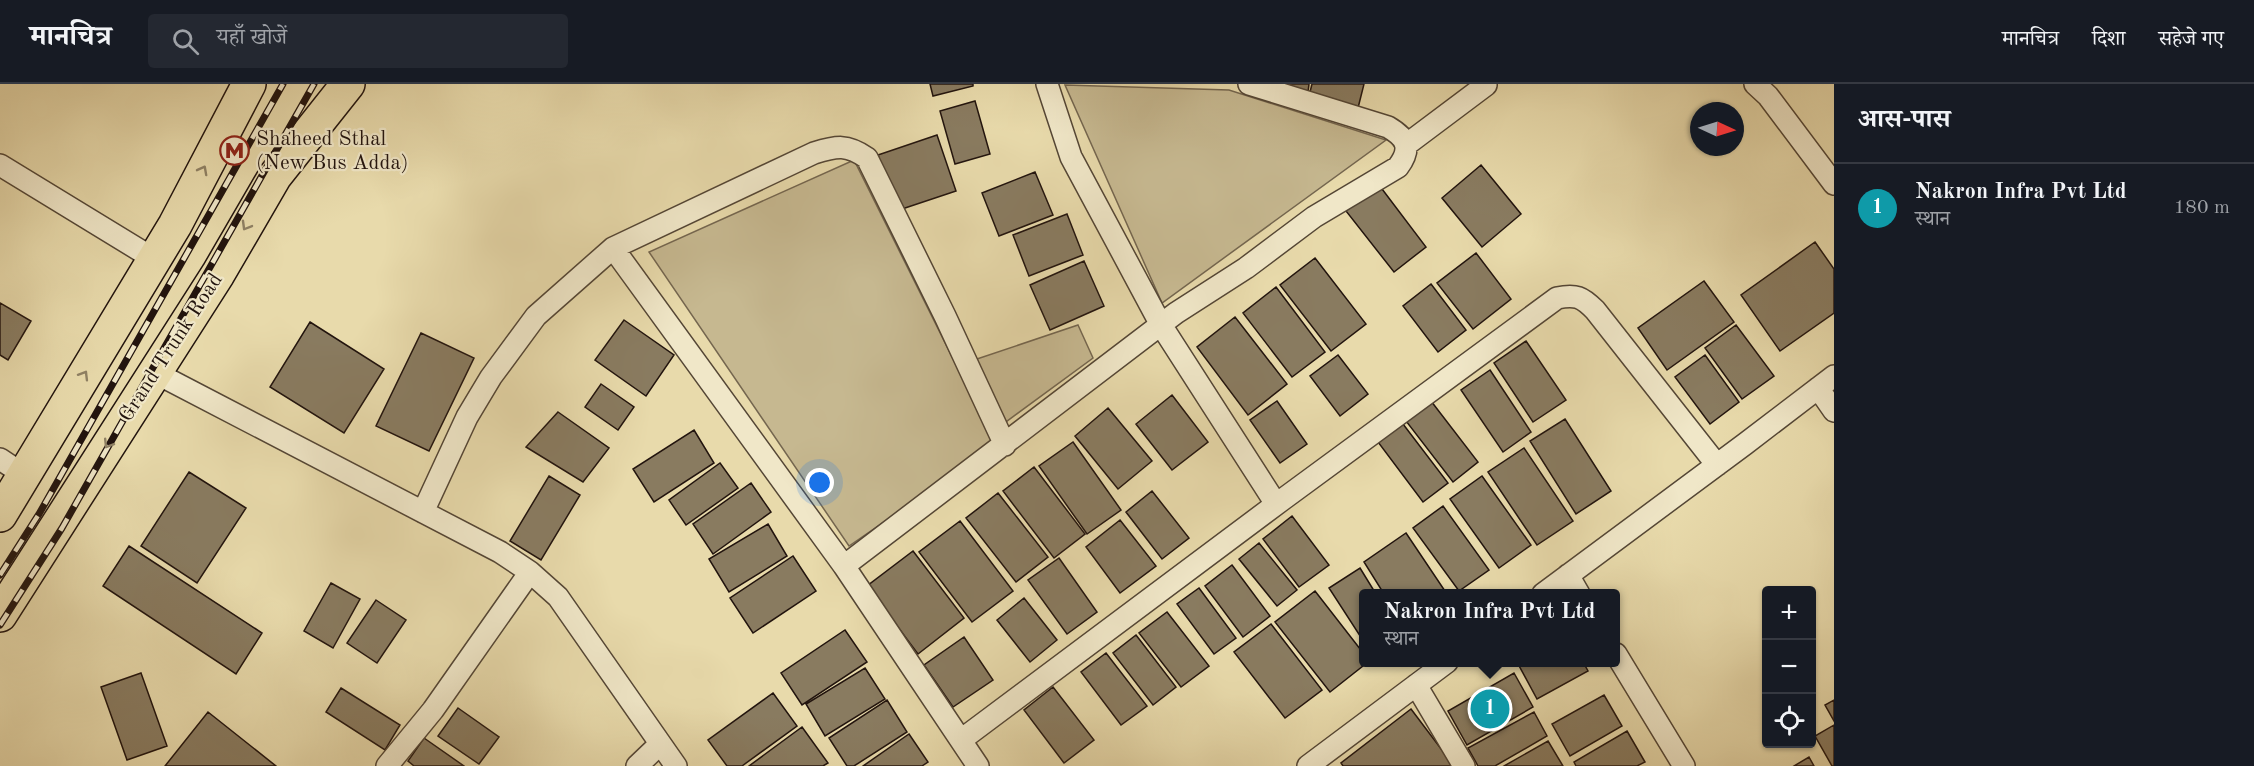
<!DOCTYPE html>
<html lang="hi">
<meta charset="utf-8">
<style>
:root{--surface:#171b24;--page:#242831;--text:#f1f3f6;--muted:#9ea1a6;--line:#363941;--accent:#db2777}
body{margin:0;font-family:"Old Standard TT","Noto Serif Devanagari",serif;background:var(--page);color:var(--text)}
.controls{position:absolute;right:18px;bottom:18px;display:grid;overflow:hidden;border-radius:6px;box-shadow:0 2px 4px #0004}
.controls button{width:54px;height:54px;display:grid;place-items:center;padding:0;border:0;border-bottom:2px solid var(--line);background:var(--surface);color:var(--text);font:30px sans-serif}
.compass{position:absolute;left:1690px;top:18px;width:54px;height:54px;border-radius:50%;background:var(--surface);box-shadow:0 2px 4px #0004;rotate:94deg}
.you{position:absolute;left:820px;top:399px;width:21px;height:21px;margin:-15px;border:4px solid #fff;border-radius:50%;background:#1a73e8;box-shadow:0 0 0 9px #1a73e833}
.badge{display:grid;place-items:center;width:39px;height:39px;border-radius:50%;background:var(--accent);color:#fff;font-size:20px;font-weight:700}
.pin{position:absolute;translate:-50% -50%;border:3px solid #fff;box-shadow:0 2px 6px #0006}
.popup{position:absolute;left:1359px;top:505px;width:261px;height:78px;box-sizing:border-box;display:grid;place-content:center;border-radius:6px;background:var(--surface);filter:drop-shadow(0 2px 4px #0005);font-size:20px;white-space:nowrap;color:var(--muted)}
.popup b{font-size:22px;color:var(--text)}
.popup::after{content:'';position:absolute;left:50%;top:100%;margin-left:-12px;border:12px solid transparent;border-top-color:var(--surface)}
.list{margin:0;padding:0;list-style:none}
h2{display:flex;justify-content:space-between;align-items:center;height:78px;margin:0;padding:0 24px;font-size:26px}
h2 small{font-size:20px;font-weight:400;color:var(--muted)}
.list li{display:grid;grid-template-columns:39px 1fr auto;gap:18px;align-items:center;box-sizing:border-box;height:90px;padding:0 24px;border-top:2px solid var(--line)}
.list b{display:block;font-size:22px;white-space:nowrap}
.list p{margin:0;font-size:20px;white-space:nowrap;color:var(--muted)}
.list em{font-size:20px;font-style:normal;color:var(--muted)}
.icon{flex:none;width:33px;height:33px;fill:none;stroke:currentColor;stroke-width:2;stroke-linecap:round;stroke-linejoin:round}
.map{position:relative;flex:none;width:1834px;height:682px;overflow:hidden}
header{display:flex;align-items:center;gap:36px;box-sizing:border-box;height:84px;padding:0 30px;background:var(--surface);border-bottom:2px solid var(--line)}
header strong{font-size:28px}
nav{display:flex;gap:33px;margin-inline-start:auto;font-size:21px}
.search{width:420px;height:54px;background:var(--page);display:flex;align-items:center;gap:15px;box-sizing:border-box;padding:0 21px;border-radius:6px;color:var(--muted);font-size:22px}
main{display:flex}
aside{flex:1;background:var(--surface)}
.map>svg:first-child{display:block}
.green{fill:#c6b890;stroke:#74664f;stroke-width:1.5}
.building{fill:#897b60;stroke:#22140e;stroke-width:1.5}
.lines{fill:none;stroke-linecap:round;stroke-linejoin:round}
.minor-casing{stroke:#544635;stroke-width:24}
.trunk-casing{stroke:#22140e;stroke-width:36}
.minor{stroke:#f0e7c8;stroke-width:21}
.trunk{stroke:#e8daab;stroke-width:33}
.rail-casing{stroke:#22140e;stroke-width:7}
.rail{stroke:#f0e7c8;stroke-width:4.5;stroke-dasharray:14;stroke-linecap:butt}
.oneway{stroke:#8f8164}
.labels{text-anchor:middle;stroke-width:4.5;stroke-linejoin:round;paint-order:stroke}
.poi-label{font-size:21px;fill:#22140e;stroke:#f0e7c8;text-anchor:start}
.street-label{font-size:21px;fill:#22140e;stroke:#f0e7c8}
</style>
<header>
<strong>मानचित्र</strong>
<div class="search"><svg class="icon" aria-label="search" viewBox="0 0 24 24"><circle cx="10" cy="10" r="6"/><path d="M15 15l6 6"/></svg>यहाँ खोजें</div>
<nav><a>मानचित्र</a><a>दिशा</a><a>सहेजे गए</a></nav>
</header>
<main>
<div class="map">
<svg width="1834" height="682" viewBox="0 0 1834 682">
<rect width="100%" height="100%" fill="#e8daab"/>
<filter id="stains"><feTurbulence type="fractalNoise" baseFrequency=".00333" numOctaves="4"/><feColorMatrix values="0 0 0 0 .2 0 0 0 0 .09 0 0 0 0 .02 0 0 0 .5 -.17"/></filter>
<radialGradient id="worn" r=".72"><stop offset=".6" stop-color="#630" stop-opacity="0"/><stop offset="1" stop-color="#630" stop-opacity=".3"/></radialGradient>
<!-- green -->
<path class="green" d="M1065 1 1229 6 1386 56 1162 219Z
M854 76 996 361 849 462 649 168Z
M1078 241 1093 274 1003 340 974 276Z"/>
<!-- building -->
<path class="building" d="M930 0H973V2L933 12Z
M1268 0H1309L1308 8Z
M1312 0H1364L1358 24 1309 12Z
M975 17 990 70 955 80 940 27Z
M937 51 956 107 896 127 878 71Z
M1481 81 1521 130 1482 163 1442 114Z
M1035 88 1053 131 999 152 982 109Z
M1379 101 1426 163 1394 188 1346 127Z
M1067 130 1083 171 1029 192 1013 151Z
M1815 158 1834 185V229L1780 267 1741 211Z
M1476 169 1511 215 1473 245 1437 199Z
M1315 174 1366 240 1331 267 1280 201Z
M1084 177 1104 222 1050 246 1030 201Z
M1704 197 1734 238 1667 286 1638 244Z
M1431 200 1466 246 1438 268 1403 222Z
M1276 203 1325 268 1292 293 1243 229Z
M0 219 31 237 8 276 0 271Z
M1235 233 1287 300 1248 331 1197 263Z
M624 236 674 271 646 312 595 276Z
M310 238 384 285 344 349 270 303Z
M1736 241 1774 292 1742 315 1705 264Z
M421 249 474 274 429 367 376 342Z
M1526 257 1566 316 1533 338 1494 279Z
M1338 271 1368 310 1340 332 1310 292Z
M1705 271 1739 318 1710 340 1675 293Z
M1490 286 1531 348 1503 368 1461 306Z
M601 300 634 323 618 346 585 323Z
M1172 311 1208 358 1172 386 1136 340Z
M1277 317 1307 360 1280 379 1250 336Z
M1431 317 1478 378 1453 398 1406 337Z
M1108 324 1152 377 1118 405 1075 352Z
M558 328 609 364 583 398 526 363Z
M1565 335 1611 407 1576 430 1530 357Z
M1403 340 1448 399 1423 418 1378 358Z
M694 346 714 379 654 418 633 385Z
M1073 358 1121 426 1087 450 1039 382Z
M1524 364 1573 437 1537 461 1488 388Z
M720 379 738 404 686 441 669 416Z
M1034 383 1085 450 1054 474 1003 407Z
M189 388 246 424 197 499 141 462Z
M549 392 580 411 541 476 510 457Z
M1482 392 1531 461 1499 484 1450 415Z
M751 399 771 428 713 470 693 440Z
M1152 407 1189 454 1162 475 1126 428Z
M998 409 1048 473 1016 498 966 434Z
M1443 422 1489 486 1459 507 1413 444Z
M1292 432 1329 481 1299 503 1263 455Z
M1120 436 1156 482 1120 509 1086 463Z
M960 437 1013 507 972 538 919 468Z
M768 440 787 472 729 508 709 475Z
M1406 449 1447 510H1384L1364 478Z
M1259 459 1297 506 1277 522 1239 475Z
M129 462 262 549 236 590 103 502Z
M913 467 964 534 918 570 867 502Z
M793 472 816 507 753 549 730 514Z
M1059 474 1097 528 1067 550 1028 496Z
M1232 481 1270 532 1243 553 1205 502Z
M1360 484 1376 510H1364V558L1329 504Z
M331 499 360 515 333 564 304 547Z
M1199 504 1236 554 1214 570 1177 520Z
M1315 507 1364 570V578H1368L1330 608 1275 538Z
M1024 514 1057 556 1030 578 997 536Z
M376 516 406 536 377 579 347 559Z
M1167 528 1209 582 1181 603 1139 549Z
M1271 540 1322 606 1285 634 1234 568Z
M845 546 867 578 802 621 781 589Z
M1136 551 1176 603 1153 621 1113 569Z
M964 553 993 596 953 623 924 581Z
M1106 569 1147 622 1121 641 1081 588Z
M1517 578H1583L1588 587 1537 615Z
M865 584 885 615 825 652 806 620Z
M141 589 167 662 127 676 101 603Z
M1514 589 1533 623 1467 661 1448 627Z
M1053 603 1094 656 1064 679 1024 626Z
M341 604 400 641 385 666 326 628Z
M773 609 797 642 742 682H727L708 656Z
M1604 611 1622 642 1570 672 1552 640Z
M887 616 907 648 854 682H847L829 654Z
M1834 616V637L1825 621Z
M458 624 499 653 479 680 438 652Z
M1411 625 1454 682H1343L1341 679Z
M208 628 276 682H165Z
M1534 628 1547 652 1495 682H1478L1468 664Z
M1834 641V682H1832L1815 652Z
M802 643 828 679 823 682H749Z
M1627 647 1645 678 1637 682H1576L1574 678Z
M909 650 928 678 922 682H863Z
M424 654 464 682H414L408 677Z
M1548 657 1563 682H1504Z
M1809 673 1814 682H1794Z"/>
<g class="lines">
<defs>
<path id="minor" d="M1047 0 1071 73 1161 241 1276 420
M1755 0 1768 12 1834 100
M1406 61 1486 1
M0 81 154 175
M613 164 844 482
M154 288 500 468 530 488 558 513 676 682
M1818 304 1834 327
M0 375 24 391
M423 428 467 333 491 293 536 232 613 164 814 69C837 62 847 60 867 74L945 232 1005 361
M1568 491 1579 510
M1543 510 1745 360 1834 292
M1616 570 1684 682
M1416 601 1464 682
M961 656 1282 416 1557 214C1576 210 1582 213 1595 226L1717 381
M387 682 433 626 530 488
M637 682 660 660
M978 682 844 482 1176 229 1246 184 1314 133 1398 83C1412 64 1407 54 1388 43L1249 0
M1308 682 1447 578"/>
<path id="trunk" d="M0 431 175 141 249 0
M0 531 218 190 275 92 348 0"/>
</defs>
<!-- minor casing -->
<use href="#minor" class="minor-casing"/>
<!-- trunk casing -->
<use href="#trunk" class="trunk-casing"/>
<!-- minor -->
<use href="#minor" class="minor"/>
<!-- trunk -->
<use href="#trunk" class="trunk"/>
<defs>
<path id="rail" d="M0 491 39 430 283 0
M0 541 62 444 314 0"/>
</defs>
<!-- rail casing -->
<use href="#rail" class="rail-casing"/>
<!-- rail -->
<use href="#rail" class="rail"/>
</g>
<!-- one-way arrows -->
<defs><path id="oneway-chevron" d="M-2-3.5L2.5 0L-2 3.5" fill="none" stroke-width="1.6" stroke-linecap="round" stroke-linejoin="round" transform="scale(1.5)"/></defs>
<g class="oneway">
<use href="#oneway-chevron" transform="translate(203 86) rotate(-62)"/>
<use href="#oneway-chevron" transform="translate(246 142) rotate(120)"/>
<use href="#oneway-chevron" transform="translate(84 291) rotate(-59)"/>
<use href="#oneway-chevron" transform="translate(108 360) rotate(122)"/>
</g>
<!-- icons -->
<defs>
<symbol id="metro-ring" viewBox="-11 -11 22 22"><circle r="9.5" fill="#f0e7c8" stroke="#8f2418" stroke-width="1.5"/><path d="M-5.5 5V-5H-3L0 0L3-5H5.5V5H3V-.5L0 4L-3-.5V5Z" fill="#8f2418"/></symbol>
</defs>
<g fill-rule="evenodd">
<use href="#metro-ring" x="218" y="50" width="33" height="33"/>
</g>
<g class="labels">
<!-- poi labels -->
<g class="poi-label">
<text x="256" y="61">Shaheed Sthal<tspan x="256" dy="24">(New Bus Adda)</tspan></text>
</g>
<!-- street labels -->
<g class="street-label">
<text transform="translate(170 263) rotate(-57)" y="7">Grand Trunk Road</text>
</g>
</g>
<rect width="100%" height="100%" filter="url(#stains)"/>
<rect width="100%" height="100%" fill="url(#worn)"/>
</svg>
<div class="controls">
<button>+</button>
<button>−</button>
<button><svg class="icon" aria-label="locate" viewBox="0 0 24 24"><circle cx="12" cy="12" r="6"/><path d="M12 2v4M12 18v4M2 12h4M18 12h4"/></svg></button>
</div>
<svg class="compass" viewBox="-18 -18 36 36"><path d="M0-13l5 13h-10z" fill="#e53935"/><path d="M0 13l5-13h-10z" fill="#9ea1a6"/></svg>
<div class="you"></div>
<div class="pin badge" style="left:1490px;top:625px;background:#0f9aa8">1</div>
<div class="popup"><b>Nakron Infra Pvt Ltd</b>स्थान</div>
</div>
<aside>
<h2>आस-पास<small></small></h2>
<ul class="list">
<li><span class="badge" style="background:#0f9aa8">1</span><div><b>Nakron Infra Pvt Ltd</b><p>स्थान</p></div><em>180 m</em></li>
</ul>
</aside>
</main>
